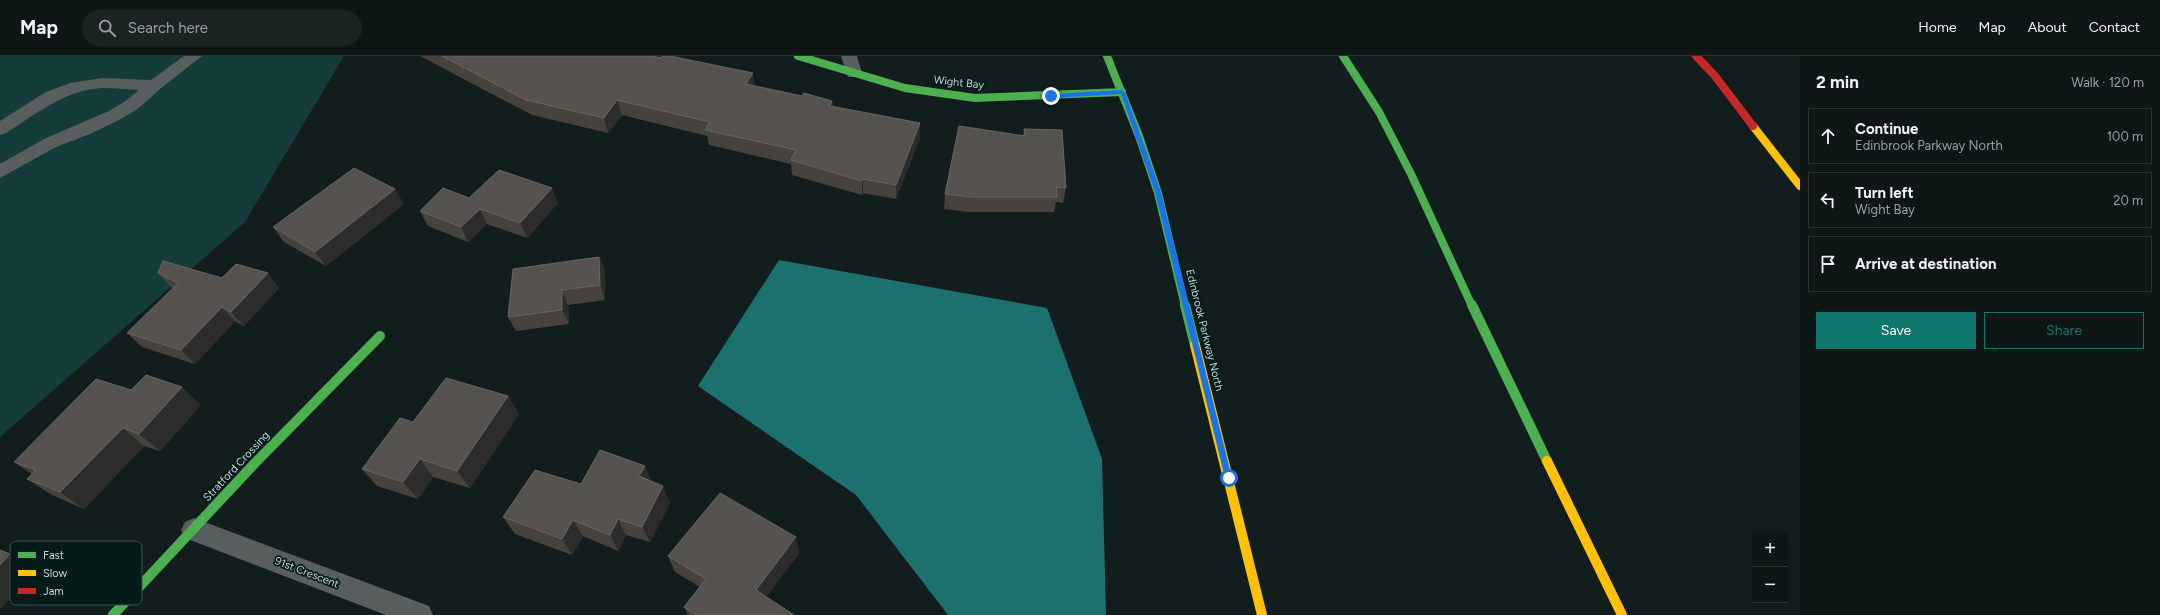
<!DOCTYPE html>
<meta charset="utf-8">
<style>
:root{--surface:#0e1616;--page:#1c2323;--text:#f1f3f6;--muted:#9b9fa1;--line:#2e3535;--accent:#0f766e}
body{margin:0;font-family:Figtree,sans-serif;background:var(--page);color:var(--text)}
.controls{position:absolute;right:12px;bottom:12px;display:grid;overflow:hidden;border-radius:0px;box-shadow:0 4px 16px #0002}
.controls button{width:36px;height:36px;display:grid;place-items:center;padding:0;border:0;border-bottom:1px solid var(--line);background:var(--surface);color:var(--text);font:20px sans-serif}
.stop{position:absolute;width:12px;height:12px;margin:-9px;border:3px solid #1a73e8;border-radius:50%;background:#fff}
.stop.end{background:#1a73e8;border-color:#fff;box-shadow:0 1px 4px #0008}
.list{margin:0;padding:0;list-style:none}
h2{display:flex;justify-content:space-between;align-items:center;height:52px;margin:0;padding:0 16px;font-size:17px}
h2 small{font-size:13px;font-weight:400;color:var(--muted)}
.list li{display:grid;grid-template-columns:26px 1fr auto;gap:12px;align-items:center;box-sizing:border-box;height:56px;margin:0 8px 8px;padding:0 8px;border:1px solid var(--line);border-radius:0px}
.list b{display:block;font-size:15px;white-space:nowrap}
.list p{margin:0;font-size:13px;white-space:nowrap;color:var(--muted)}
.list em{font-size:13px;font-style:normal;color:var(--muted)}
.actions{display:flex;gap:8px;padding:12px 16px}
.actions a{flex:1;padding:9px 0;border:1px solid var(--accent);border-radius:0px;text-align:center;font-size:14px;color:var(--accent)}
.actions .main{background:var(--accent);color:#fff}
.icon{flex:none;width:22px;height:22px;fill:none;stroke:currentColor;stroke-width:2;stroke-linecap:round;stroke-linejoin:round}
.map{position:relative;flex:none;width:1800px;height:559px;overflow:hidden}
header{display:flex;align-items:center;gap:24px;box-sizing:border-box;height:56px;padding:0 20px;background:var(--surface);border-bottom:1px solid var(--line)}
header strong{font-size:19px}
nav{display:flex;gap:22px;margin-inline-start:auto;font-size:14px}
.search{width:280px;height:36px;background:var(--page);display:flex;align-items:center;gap:10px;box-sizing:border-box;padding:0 14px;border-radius:22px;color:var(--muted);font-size:15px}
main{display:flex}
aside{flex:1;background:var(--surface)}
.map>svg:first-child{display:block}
.green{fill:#133c3b}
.water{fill:#1c716f}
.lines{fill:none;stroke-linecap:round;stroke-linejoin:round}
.lane{fill:#595e5e;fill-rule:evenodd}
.street{fill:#595e5e;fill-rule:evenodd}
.fast-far1{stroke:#4caf50;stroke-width:8}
.fast{stroke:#4caf50;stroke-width:10}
.slow-far1{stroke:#ffc107;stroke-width:8}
.slow{stroke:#ffc107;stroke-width:10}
.jam{stroke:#c62828;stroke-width:8}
.wall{fill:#48423f}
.shaded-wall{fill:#2c2d2b}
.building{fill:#55524f;stroke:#676664}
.route{fill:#1a73e8}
.labels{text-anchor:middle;stroke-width:3.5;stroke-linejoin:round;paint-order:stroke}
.street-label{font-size:11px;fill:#c7d5d4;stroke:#041b1a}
.key{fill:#041b1a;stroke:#3e5352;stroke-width:1}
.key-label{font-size:11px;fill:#c7d5d4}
</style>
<header>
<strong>Map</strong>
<div class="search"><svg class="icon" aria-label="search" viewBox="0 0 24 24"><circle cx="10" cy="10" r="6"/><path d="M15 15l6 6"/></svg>Search here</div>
<nav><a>Home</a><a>Map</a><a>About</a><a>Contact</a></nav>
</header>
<main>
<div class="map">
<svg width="1800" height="559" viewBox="0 0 1800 559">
<rect width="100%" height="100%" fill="#121e1e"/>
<!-- green -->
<path class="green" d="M0 0H344L245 166 0 381Z"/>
<!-- water -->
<path class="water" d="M779 204 1047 252 1102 403 1106 559H948L856 439 698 330Z"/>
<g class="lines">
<!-- lane -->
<path class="lane" d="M184 0H202L160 33 139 52 121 63 90 78 56 91 0 122V108L44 83 109 55 127 44 139 34C127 33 114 32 102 32 65 34 36 58 6 77L0 79V65L46 36 70 27 102 22 151 24Z
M841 0H857L862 17 860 21H848Z"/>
<!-- street -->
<path class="street" d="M194 462 429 550 433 559H386L185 482 181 474 185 466Z"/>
<!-- fast-far1 -->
<path class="fast-far1" d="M798 0 905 32 975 42 1122 36
M1107 0 1139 80 1158 137 1185 250
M1343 0 1379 56 1411 118 1472 250"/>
<!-- fast -->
<path class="fast" d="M1185 249 1195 289
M1472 249 1547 405
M113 559 255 407 380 280"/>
<!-- slow-far1 -->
<path class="slow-far1" d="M1753 70 1800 130"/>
<!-- slow -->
<path class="slow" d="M1195 289 1262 559
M1547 405 1622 559"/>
<!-- jam -->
<path class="jam" d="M1696 0 1715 20 1753 70"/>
</g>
<!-- wall -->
<path class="wall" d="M420 0H653L755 30 802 40 832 45 833 50 920 67V82L896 143 863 137 862 139 792 119 791 108 709 89 707 80 622 59 608 77 532 59Z
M1024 73 1066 132 1063 147 1056 146 1054 156H968L944 153 945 138 1023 80Z
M469 142 558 147 527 182 487 168 468 186 428 170 420 155Z
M404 148 326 210 284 186 273 171Z
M599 201 605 215V244L568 249 569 268 516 275 508 261Z
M158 217 222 222 279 232 244 270 235 265 195 308 142 291 127 277 173 232 171 231Z
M508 340 519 358 470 432 433 421 418 443 377 430 362 413Z
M201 349 160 395 144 390 84 453 52 439 27 423 32 418 14 406Z
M645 410 651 426 670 447 650 486 626 479 618 495 583 480 572 499 515 478 503 461 581 428Z
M799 497 766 541 794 559H688L684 551 700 531 675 516 668 500Z"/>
<!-- shaded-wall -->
<path class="shaded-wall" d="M753 17 755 32 746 28Z
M617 44 622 59 608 77 604 62Z
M832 45 833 60 830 50Z
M920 67V82L896 143V129Z
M863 123V137L862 139V125Z
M552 132 558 147 527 182 520 167Z
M395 133 404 148 326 210 315 196Z
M480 153 487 168 468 186 461 171Z
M599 201 605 215V244L600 229Z
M268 217 279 232 244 270 231 256Z
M562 234 568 249 569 268 562 254Z
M222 251 235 265 195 308 181 294Z
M182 331 201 349 160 395 139 378Z
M508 340 519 358 470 432 457 415Z
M123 372 144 390 84 453 60 436Z
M420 403 433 421 418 443 403 426Z
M645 410 652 427 639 420Z
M663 430 670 447 650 486 642 471Z
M618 463 626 479 618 495 610 479Z
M573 464 583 480 572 499 562 483Z
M796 481 799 497 760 549 756 534Z
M10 498 37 514 0 554V509Z"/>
<!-- building -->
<path class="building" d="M442 0H653L661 2 662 0H670L753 17 746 28 802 40 804 37 832 45 830 50 920 67 896 129 863 123 862 125 791 104 796 94 705 74 710 66 617 44 604 62 526 44Z
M959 70 1025 80 1024 73 1062 74 1066 132 1056 131 1057 141H970L945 138Z
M354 112 395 133 315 196 273 171Z
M499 114 552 132 520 167 480 153 461 171 420 155 443 132 469 142Z
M599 201 600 229 562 234V254L508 261 513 213Z
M163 205 222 222 236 208 268 217 231 256 222 251 181 294 127 277 178 227 158 217Z
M146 319 182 331 139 378 123 372 60 436 27 423 36 414 14 406 96 323 131 334Z
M446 322 508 340 457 415 420 403 403 426 362 413 400 362 413 366Z
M600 394 645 410 639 420 663 430 642 471 618 463 610 479 573 464 562 483 503 461 535 414 581 428Z
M720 437 796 481 756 534 794 559H697L684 551 706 523 668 500Z
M0 494 10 498 0 509Z"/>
<!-- route -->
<path class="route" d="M1122 34 1125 36 1161 136 1232 422 1229 425 1225 422 1155 136 1121 38 1051 42 1048 40 1051 38Z"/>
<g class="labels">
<!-- street labels -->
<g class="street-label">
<text transform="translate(959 26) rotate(6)" y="4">Wight Bay</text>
<text transform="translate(1205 274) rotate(76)" y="4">Edinbrook Parkway North</text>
<text transform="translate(236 410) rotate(-47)" y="4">Stratford Crossing</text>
<text transform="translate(307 516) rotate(21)" y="4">91st Crescent</text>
</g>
</g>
<!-- legend -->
<rect x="10" y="485" width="132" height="64" rx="6" class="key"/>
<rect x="18" y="496" width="18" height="6" fill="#4caf50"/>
<rect x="18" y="514" width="18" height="6" fill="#ffc107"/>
<rect x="18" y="532" width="18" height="6" fill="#c62828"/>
<g class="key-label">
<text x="43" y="503">Fast</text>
<text x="43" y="521">Slow</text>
<text x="43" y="539">Jam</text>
</g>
</svg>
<div class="controls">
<button>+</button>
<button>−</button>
</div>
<div class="stop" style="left:1229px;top:422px"></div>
<div class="stop end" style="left:1051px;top:40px"></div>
</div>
<aside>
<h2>2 min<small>Walk · 120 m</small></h2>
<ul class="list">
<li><svg class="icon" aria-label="ahead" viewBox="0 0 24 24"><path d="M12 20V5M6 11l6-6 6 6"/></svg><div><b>Continue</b><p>Edinbrook Parkway North</p></div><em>100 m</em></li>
<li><svg class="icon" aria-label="left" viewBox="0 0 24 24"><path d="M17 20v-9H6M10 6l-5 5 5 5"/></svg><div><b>Turn left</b><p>Wight Bay</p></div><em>20 m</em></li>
<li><svg class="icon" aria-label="arrive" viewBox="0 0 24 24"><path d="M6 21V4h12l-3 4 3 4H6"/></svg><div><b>Arrive at destination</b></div></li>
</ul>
<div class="actions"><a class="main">Save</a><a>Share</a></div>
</aside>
</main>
